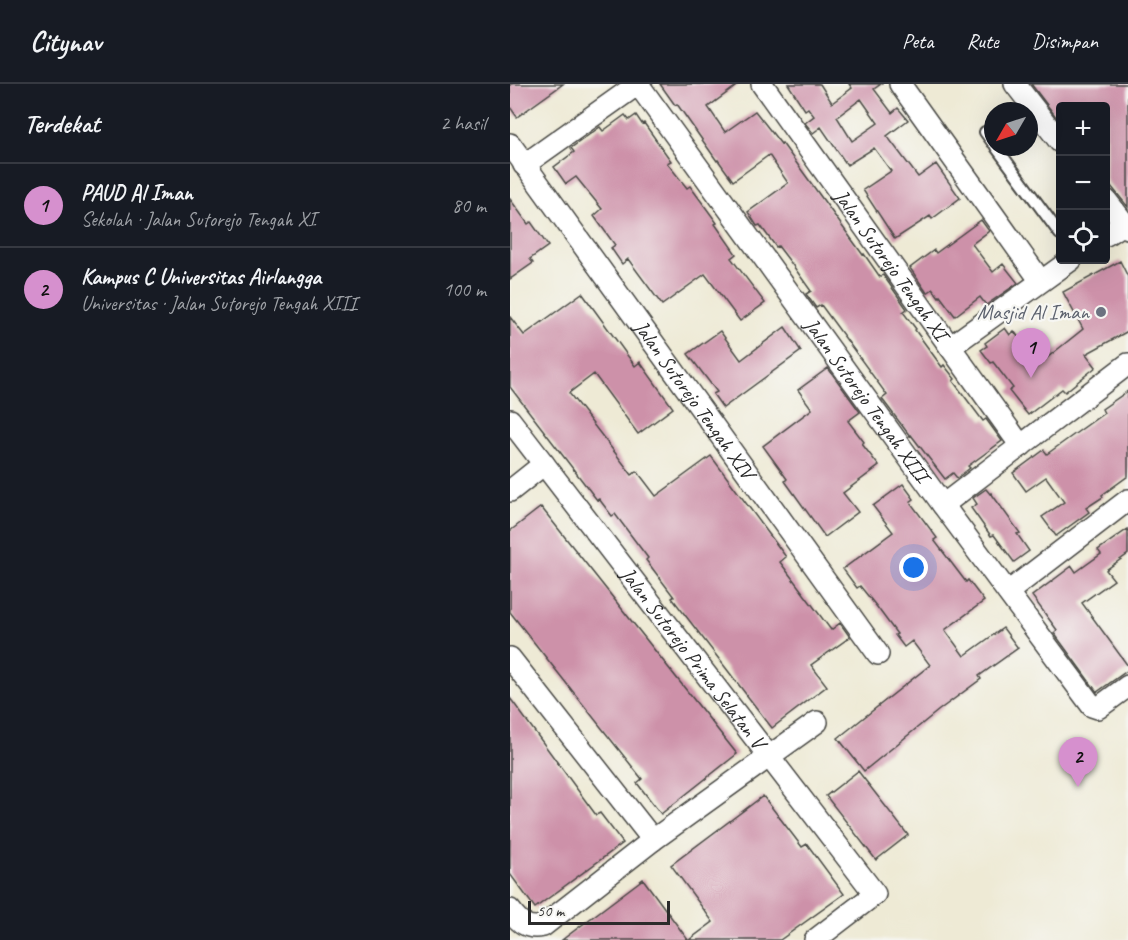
<!DOCTYPE html>
<html lang="id">
<meta charset="utf-8">
<style>
:root{--surface:#171b24;--page:#242831;--text:#f1f3f6;--muted:#9ea1a6;--line:#363941;--accent:#d690ce}
body{margin:0;font-family:Caveat,sans-serif;background:var(--page);color:var(--text)}
.controls{position:absolute;right:18px;top:18px;display:grid;overflow:hidden;border-radius:6px;box-shadow:0 6px 24px #0002}
.controls button{width:54px;height:54px;display:grid;place-items:center;padding:0;border:0;border-bottom:2px solid var(--line);background:var(--surface);color:var(--text);font:30px sans-serif}
.compass{position:absolute;left:474px;top:18px;width:54px;height:54px;border-radius:50%;background:var(--surface);box-shadow:0 6px 24px #0002;rotate:231deg}
.scale{position:absolute;left:18px;bottom:15px;width:142px;box-sizing:border-box;padding-left:6px;border:3px solid #2b2b2b;border-top:0;font-size:16px;line-height:21px;white-space:nowrap;color:#2b2b2b;-webkit-text-stroke:4px #f6f6f2;paint-order:stroke}
.you{position:absolute;left:404px;top:484px;width:21px;height:21px;margin:-15px;border:4px solid #fff;border-radius:50%;background:#1a73e8;box-shadow:0 0 0 9px #1a73e833}
.badge{display:grid;place-items:center;width:39px;height:39px;border-radius:50%;background:var(--accent);color:#111;font-size:20px;font-weight:700}
.pin{position:absolute;translate:-50% -50px;filter:drop-shadow(0 2px 3px #0008)}
.pin::after{content:'';position:absolute;top:32px;width:21px;height:18px;background:inherit;clip-path:polygon(0 0,100% 0,50% 100%)}
.list{margin:0;padding:0;list-style:none}
h2{display:flex;justify-content:space-between;align-items:center;height:78px;margin:0;padding:0 24px;font-size:26px}
h2 small{font-size:20px;font-weight:400;color:var(--muted)}
.list li{display:grid;grid-template-columns:39px 1fr auto;gap:18px;align-items:center;box-sizing:border-box;height:84px;padding:0 24px;border-top:2px solid var(--line)}
.list b{display:block;font-size:22px;white-space:nowrap}
.list p{margin:0;font-size:20px;white-space:nowrap;color:var(--muted)}
.list em{font-size:20px;font-style:normal;color:var(--muted)}
.icon{flex:none;width:33px;height:33px;fill:none;stroke:currentColor;stroke-width:2;stroke-linecap:round;stroke-linejoin:round}
.map{position:relative;flex:none;width:618px;height:856px;overflow:hidden}
header{display:flex;align-items:center;gap:36px;box-sizing:border-box;height:84px;padding:0 30px;background:var(--surface);border-bottom:2px solid var(--line)}
header strong{font-size:28px}
nav{display:flex;gap:33px;margin-inline-start:auto;font-size:21px}
main{display:flex}
aside{flex:1;background:var(--surface)}
.map>svg:first-child{display:block}
.building{fill:#cd91a9;fill-rule:evenodd}
.lines{fill:none;stroke-linecap:round;stroke-linejoin:round}
.lane-casing{stroke:#484844;stroke-width:14}
.street-casing{stroke:#484844;stroke-width:24}
.lane{stroke:#fff;stroke-width:10}
.street{stroke:#fff;stroke-width:21}
.worship-dot{fill:#6b7280;stroke:#f6f6f2;stroke-width:2}
.labels{text-anchor:middle;stroke-width:4.5;stroke-linejoin:round;paint-order:stroke}
.street-label{font-size:21px;fill:#2b2b2b;stroke:#f6f6f2}
.worship-label{font-size:21px;fill:#5b616d;stroke:#f6f6f2;text-anchor:end}
</style>
<header>
<strong>Citynav</strong>
<nav><a>Peta</a><a>Rute</a><a>Disimpan</a></nav>
</header>
<main>
<aside>
<h2>Terdekat<small>2 hasil</small></h2>
<ul class="list">
<li><span class="badge">1</span><div><b>PAUD Al Iman</b><p>Sekolah · Jalan Sutorejo Tengah XI</p></div><em>80 m</em></li>
<li><span class="badge">2</span><div><b>Kampus C Universitas Airlangga</b><p>Universitas · Jalan Sutorejo Tengah XIII</p></div><em>100 m</em></li>
</ul>
</aside>
<div class="map">
<svg width="618" height="856" viewBox="0 0 618 856">
<rect width="100%" height="100%" fill="#f6f6f2"/>
<filter id="ink" filterUnits="userSpaceOnUse"><feTurbulence type="fractalNoise" baseFrequency=".0167" numOctaves="2"/><feDisplacementMap in="SourceGraphic" scale="12" xChannelSelector="R" yChannelSelector="G"/><feConvolveMatrix kernelMatrix="1 2 1 2 8 2 1 2 1" color-interpolation-filters="sRGB"/></filter>
<filter id="wash" filterUnits="userSpaceOnUse"><feTurbulence type="fractalNoise" baseFrequency=".008" numOctaves="4" result="noise"/><feDisplacementMap in="SourceGraphic" scale="24" xChannelSelector="R" yChannelSelector="G"/><feGaussianBlur stdDeviation="1.35" result="paint"/><feColorMatrix in="noise" values="0 0 0 0 0 0 0 0 0 0 0 0 0 0 0 0 0 1.4 0 .05"/><feComposite in="paint" operator="in"/></filter>
<g filter="url(#wash)">
<rect width="100%" height="100%" fill="#eeead5"/>
<g id="blocks">
<!-- building -->
<path class="building" d="M0 0H53L7 33 0 23Z
M150 0H229L198 23 215 48 245 27 271 60 272 59 353 171 354 170 370 193 373 191 397 225 393 228 406 245 405 246 432 283 434 281 445 295 443 297 473 337 476 335 492 357 458 382 460 384 447 394 443 389 435 395 401 351 400 352 372 315 377 311 311 221 306 224 296 210 301 207 281 179 268 162 266 163 250 141 247 142 238 128 278 99 259 71 223 97 208 76 207 77 167 20 165 21Z
M278 0H310L322 19 342 4 339 0H371L364 5 382 29 388 24 398 36 377 52 408 93 426 80 450 114 422 135 420 132 385 155 353 106 381 87 364 64 337 81 311 43 303 49 295 39 304 32 298 24 295 26ZM351 15 368 39 342 57 327 33Z
M521 0H618V123L596 96V22H550V38Z
M115 31 119 36 126 31 132 40 134 39 161 77 157 79 177 104 180 102 207 139 205 140 226 170 221 174 255 219 230 237 195 190 152 221 118 175 112 180 101 164 105 161 84 132 92 125 66 93 56 100 44 83 64 68 61 64 76 53 90 43 93 47Z
M0 115 18 140 21 138 38 162 20 175 23 179 0 195Z
M471 136 479 147 462 160 483 188 493 180 508 199 476 221 470 213 445 232 430 212 429 213 423 205 417 209 400 184 424 166 426 169Z
M610 177 618 193V247L576 270 586 283 555 308 552 305 518 331 499 307 503 304 483 278 481 279 471 266 477 262 475 259 495 244 500 251 504 247 528 281 573 245 553 208Z
M72 209 125 282 130 278 163 324 128 350 84 290 59 309 106 370 122 391 127 387 146 412 201 372 276 473 270 478 321 546 330 539 340 553 301 581 317 602 262 644 162 514 164 513 136 476 138 474 105 430 102 432 89 415 87 416 0 303V233L14 251Z
M275 243 291 267 213 324 203 310 207 308 178 270 210 247 231 276Z
M318 284 350 328 338 337 354 358 352 360 369 382 333 409 348 428 315 453 275 397 277 395 253 362 302 325 288 306Z
M618 307V392L592 411 593 413 576 424 579 428 546 452 532 433 554 418 536 393 516 407 503 389 534 366 537 370 555 357 594 329 592 325Z
M393 400 404 415 400 418 427 454 424 456 456 498 458 496 474 517 435 546 454 572 493 544 508 564 469 592 471 595 429 626 354 687 328 654 420 581 402 557 394 563 385 551 387 550 367 523 350 502 347 504 333 485 383 448 363 422Z
M476 405 480 410 481 409 510 449 507 450 519 467 504 478 484 451 481 452 461 424 467 420 463 414Z
M31 423 227 670 151 730 127 699 132 695 0 528V447Z
M618 445V470L596 486 604 496 572 519 618 582V586L587 608 544 549 547 546 522 512 562 482 566 488 591 470 588 466Z
M0 614 86 731 90 729 113 759 25 824 0 790Z
M348 687 398 751 366 776 316 712Z
M253 712 292 763 297 760 334 810 270 856H179L203 838 161 781Z
M133 795 178 856H52L105 816Z"/>
</g>
</g>
<g filter="url(#ink)">
<use href="#blocks" fill-opacity="0" stroke="#484844" stroke-width="1.5"/>
<g class="lines">
<defs>
<path id="lane" d="M475 48 483 59
M486 63 550 150"/>
<g id="street">
<path id="s1" d="M252 0 511 362"/>
<path d="M390 0 530 196"/>
<path d="M505 0 550 58"/>
<path id="s2" d="M0 60 368 570"/>
<path id="s3" d="M14 81 128 0 433 421 582 622 588 624 618 602"/>
<path d="M596 116 618 144"/>
<path d="M596 151 614 139"/>
<path d="M440 263 561 176"/>
<path id="s4" d="M0 336 365 810 305 856"/>
<path d="M0 407 34 380"/>
<path d="M433 421 618 280"/>
<path d="M498 508 618 416"/>
<path d="M0 574 143 756 307 638"/>
<path d="M0 826C9 838 17 846 33 842L143 756"/>
</g>
</defs>
<!-- lane casing -->
<use href="#lane" class="lane-casing"/>
<!-- street casing -->
<use href="#street" class="street-casing"/>
<!-- lane -->
<use href="#lane" class="lane"/>
<!-- street -->
<use href="#street" class="street"/>
</g>
</g>
<!-- markers -->
<circle class="worship-dot" cx="591" cy="228" r="6"/>
<g class="labels">
<!-- street labels -->
<g class="street-label">
<text dy="7" stroke="none"><textPath href="#s1" startOffset="222">Jalan Sutorejo Tengah XI</textPath></text>
<text dy="7" stroke="none"><textPath href="#s3" startOffset="530">Jalan Sutorejo Tengah XIII</textPath></text>
<text dy="7" stroke="none"><textPath href="#s2" startOffset="315">Jalan Sutorejo Tengah XIV</textPath></text>
<text dy="7" stroke="none"><textPath href="#s4" startOffset="300">Jalan Sutorejo Prima Selatan V</textPath></text>
</g>
<!-- worship labels -->
<g class="worship-label">
<text x="579" y="235">Masjid Al Iman</text>
</g>
</g>
</svg>
<div class="controls">
<button>+</button>
<button>−</button>
<button><svg class="icon" aria-label="locate" viewBox="0 0 24 24"><circle cx="12" cy="12" r="6"/><path d="M12 2v4M12 18v4M2 12h4M18 12h4"/></svg></button>
</div>
<svg class="compass" viewBox="-18 -18 36 36"><path d="M0-13l5 13h-10z" fill="#e53935"/><path d="M0 13l5-13h-10z" fill="#9ea1a6"/></svg>
<div class="scale">50 m</div>
<div class="you"></div>
<div class="pin badge" style="left:521px;top:294px">1</div>
<div class="pin badge" style="left:568px;top:703px">2</div>
</div>
</main>
